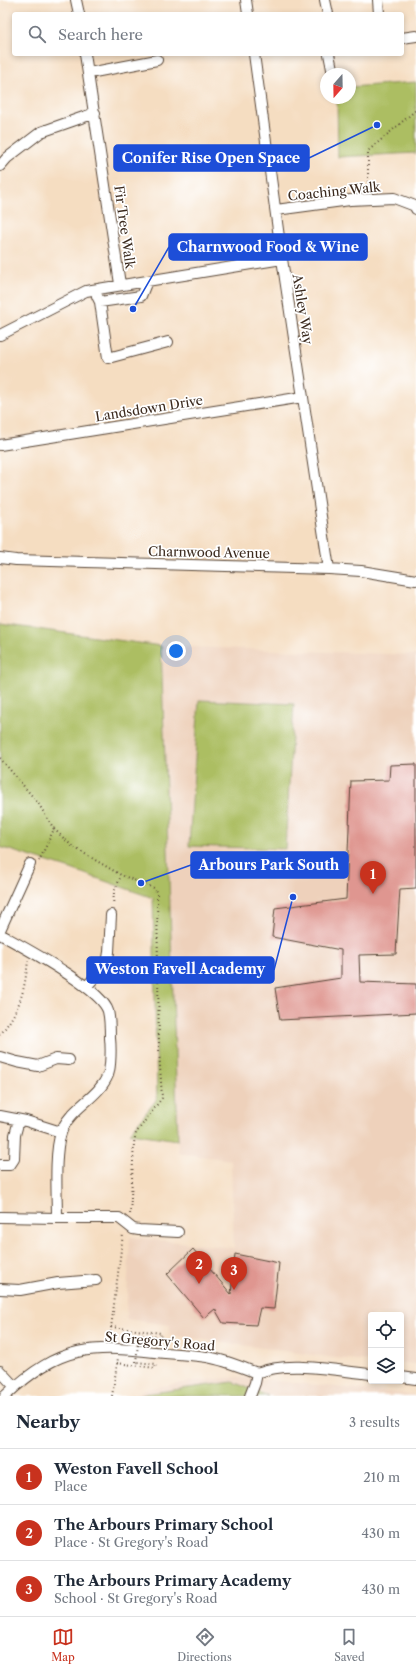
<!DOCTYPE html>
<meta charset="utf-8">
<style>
:root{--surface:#fff;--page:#f6f6f7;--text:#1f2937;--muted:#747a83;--line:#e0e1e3;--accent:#c8321e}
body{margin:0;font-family:"Libre Caslon Text",serif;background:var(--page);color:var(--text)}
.controls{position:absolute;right:12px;bottom:12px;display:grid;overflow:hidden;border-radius:4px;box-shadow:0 2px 6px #0003}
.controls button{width:36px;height:36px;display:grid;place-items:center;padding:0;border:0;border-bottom:1px solid var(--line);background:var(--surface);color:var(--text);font:20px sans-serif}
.compass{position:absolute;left:320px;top:68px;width:36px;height:36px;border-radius:50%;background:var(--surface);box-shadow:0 2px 6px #0003;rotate:200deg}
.you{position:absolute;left:176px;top:651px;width:14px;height:14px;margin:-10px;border:3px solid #fff;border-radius:50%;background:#1a73e8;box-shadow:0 0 0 6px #1a73e833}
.badge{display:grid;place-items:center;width:26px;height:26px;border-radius:50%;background:var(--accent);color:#fff;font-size:13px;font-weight:700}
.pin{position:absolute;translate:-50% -33px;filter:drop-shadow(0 1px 2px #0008)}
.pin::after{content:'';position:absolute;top:21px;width:14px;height:12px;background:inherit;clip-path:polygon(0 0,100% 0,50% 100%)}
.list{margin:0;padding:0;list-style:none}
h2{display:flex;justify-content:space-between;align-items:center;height:52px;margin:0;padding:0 16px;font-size:17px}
h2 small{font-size:13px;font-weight:400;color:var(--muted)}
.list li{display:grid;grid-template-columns:26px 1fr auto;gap:12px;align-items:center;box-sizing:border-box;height:56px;padding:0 16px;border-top:1px solid var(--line)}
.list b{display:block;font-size:15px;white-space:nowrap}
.list p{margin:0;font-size:13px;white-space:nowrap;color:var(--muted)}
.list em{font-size:13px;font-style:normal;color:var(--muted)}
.icon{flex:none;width:22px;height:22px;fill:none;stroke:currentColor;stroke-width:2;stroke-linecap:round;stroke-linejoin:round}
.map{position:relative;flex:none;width:416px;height:1396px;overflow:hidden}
.search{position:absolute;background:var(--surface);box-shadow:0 2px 6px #0003;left:12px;right:12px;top:12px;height:44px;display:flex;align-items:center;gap:10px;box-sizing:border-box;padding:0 14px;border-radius:4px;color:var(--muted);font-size:15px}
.sheet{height:220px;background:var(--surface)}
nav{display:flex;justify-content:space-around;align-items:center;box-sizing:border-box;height:56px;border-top:1px solid var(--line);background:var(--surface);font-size:11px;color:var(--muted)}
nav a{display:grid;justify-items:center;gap:2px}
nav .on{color:var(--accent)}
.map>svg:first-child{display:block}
.built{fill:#eed1bb}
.green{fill:#acbe62;stroke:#747440}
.building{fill:#df9690}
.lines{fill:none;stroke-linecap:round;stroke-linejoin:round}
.minor-casing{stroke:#574536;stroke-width:12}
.path{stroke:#574536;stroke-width:2;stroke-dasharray:1 3;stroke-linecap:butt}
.minor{stroke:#fff;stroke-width:10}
.path-bridge{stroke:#574536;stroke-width:2;stroke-dasharray:1 3;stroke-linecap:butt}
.labels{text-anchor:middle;stroke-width:3.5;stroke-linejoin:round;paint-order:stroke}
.street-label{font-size:13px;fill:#3b2a1e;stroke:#fff}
.leader{fill:none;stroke:#1d4ed8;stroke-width:1.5}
.callout-dot{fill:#1d4ed8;stroke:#fff;stroke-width:1.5}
.callout{fill:#1d4ed8;stroke:#1d4ed8;stroke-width:1.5}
.callout-label{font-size:14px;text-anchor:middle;font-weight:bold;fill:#fff}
</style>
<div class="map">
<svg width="416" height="1396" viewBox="0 0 416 1396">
<rect width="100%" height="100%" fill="#fff"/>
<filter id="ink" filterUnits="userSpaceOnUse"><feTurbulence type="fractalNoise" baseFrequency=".025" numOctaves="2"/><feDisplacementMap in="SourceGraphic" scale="8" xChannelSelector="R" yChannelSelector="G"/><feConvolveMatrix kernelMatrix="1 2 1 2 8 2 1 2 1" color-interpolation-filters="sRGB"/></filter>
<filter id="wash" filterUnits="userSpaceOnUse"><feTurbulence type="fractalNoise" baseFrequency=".012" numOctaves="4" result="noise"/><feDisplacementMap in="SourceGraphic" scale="16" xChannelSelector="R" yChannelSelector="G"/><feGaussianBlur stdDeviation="0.9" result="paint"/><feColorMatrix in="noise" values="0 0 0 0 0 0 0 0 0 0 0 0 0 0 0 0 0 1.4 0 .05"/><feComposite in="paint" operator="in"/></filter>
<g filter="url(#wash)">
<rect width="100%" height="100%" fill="#f5ddc1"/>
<!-- built -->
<path class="built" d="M161 646 416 655V1364L401 1363V1315H371V1361L335 1358 169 1335 170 1325 126 1319 130 1237 234 1248 231 1160 178 1153Z
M238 1377 416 1395V1396H133L144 1389 196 1381Z"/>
<!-- green -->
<path class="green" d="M416 82V153L338 157 337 98H350V87Z
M0 624 161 646 178 1140 130 1133 157 1099 153 898 71 869 0 847Z
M199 700 294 704 285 849 189 846Z
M233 1382 268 1396H141L144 1394Z"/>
<g id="blocks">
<!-- building -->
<path class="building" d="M416 764V888L400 889 396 954 359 955 360 982 416 984V1013L280 1020 275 988 341 978V950L272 937 275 908 346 899 351 781 389 780 390 765Z
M193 1249 231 1294 235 1254 279 1263 274 1309 260 1308 256 1325 223 1323 215 1309 204 1318 167 1274Z"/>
</g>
</g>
<g filter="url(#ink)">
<use href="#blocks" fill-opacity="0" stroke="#574536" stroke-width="1"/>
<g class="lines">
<defs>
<path id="minor" d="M76 0 79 14
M246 0 248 14
M325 0 328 14
M378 0 379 14
M402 38 416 36
M85 54 120 284
M254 54 282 259 329 569
M329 54 333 74
M89 73 157 60
M0 166 7 158 41 132 95 113
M276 210 350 200 394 198 415 206 416 209
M97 296 100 302 141 296 147 281
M100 302 108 358 168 342
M0 335 86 291 282 259
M0 445 303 397
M0 558 16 560 329 569 361 571 416 580
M0 930 30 864
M0 934C23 947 101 988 108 1011 110 1019 110 1030 110 1038 111 1047 111 1066 108 1075 98 1099 69 1108 61 1133 54 1153 57 1195 57 1218L0 1217
M86 987 107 964 109 952 111 915
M0 1057 17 1062 38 1066 56 1059 69 1060
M0 1116 26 1121 61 1132
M0 1165H10L14 1159 15 1135 19 1120
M57 1218H119L133 1229 139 1230 178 1232
M0 1289 20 1290 58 1283 96 1280
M0 1371 15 1387
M401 1377 416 1379
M5 1396C62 1343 92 1345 165 1353 179 1354 193 1355 207 1357 225 1360 241 1367 257 1373 289 1360 336 1371 371 1374
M250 1396 255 1383 257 1373"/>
</defs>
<!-- minor casing -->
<use href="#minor" class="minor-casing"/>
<!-- path -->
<path class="path" d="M368 190V151L416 110
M0 758 38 803 54 829 39 861
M54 829 73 847 121 875 154 888 157 893 159 1048 162 1098 136 1133 134 1143 130 1215
M113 906 114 892 121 876
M0 1035C20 1009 24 994 28 961
M111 1327 161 1333V1337L139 1335
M110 1336 123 1234
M117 1363 155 1368 156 1364 136 1362
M112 1396 118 1358"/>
<!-- minor -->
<use href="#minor" class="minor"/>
<!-- path-bridge -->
<path class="path-bridge" d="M136 1362 139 1335"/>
</g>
</g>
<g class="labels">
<!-- street labels -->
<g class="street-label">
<text transform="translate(334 191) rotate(-6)" y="5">Coaching Walk</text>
<text transform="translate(125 227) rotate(82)" y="5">Fir Tree Walk</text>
<text transform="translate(303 309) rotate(81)" y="5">Ashley Way</text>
<text transform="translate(149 408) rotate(-9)" y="5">Landsdown Drive</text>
<text transform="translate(209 552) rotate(1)" y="5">Charnwood Avenue</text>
<text transform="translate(160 1341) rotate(5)" y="5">St Gregory's Road</text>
</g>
</g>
<!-- callouts -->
<path class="leader" d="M377 125L309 158M133 309L169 247M141 883L191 865M293 897L274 970"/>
<g class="callout-dot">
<circle cx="377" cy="125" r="4"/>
<circle cx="133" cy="309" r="4"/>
<circle cx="141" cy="883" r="4"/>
<circle cx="293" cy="897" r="4"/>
</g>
<g class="callout">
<rect x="114" y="145" width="195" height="26" rx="4"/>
<rect x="169" y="234" width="198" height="26" rx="4"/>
<rect x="191" y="852" width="157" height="26" rx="4"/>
<rect x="87" y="957" width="187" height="26" rx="4"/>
</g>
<g class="callout-label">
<text x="211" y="163">Conifer Rise Open Space</text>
<text x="268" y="252">Charnwood Food &amp; Wine</text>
<text x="269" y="870">Arbours Park South</text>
<text x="180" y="974">Weston Favell Academy</text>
</g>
</svg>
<div class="controls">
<button><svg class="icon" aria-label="locate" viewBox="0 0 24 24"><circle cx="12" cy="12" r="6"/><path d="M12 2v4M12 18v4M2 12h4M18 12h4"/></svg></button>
<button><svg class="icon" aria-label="layers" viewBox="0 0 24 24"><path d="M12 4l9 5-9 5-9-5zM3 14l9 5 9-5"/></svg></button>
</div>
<svg class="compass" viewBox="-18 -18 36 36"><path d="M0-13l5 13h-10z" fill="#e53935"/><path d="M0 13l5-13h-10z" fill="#747a83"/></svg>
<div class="you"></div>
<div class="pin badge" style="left:373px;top:894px">1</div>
<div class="pin badge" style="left:199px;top:1284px">2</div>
<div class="pin badge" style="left:234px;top:1290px">3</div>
<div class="search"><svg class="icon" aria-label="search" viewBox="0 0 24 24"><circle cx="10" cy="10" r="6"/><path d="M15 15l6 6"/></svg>Search here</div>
</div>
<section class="sheet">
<h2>Nearby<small>3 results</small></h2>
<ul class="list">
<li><span class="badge">1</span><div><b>Weston Favell School</b><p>Place</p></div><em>210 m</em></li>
<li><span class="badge">2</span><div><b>The Arbours Primary School</b><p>Place · St Gregory's Road</p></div><em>430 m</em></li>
<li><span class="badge">3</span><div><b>The Arbours Primary Academy</b><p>School · St Gregory's Road</p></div><em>430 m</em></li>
</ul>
</section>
<nav>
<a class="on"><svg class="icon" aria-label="map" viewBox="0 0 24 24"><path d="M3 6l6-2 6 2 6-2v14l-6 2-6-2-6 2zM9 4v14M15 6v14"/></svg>Map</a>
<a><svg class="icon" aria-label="directions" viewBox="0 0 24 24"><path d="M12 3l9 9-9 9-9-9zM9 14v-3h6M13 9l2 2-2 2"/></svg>Directions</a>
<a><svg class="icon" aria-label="saved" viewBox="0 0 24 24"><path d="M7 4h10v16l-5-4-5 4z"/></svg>Saved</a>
</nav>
